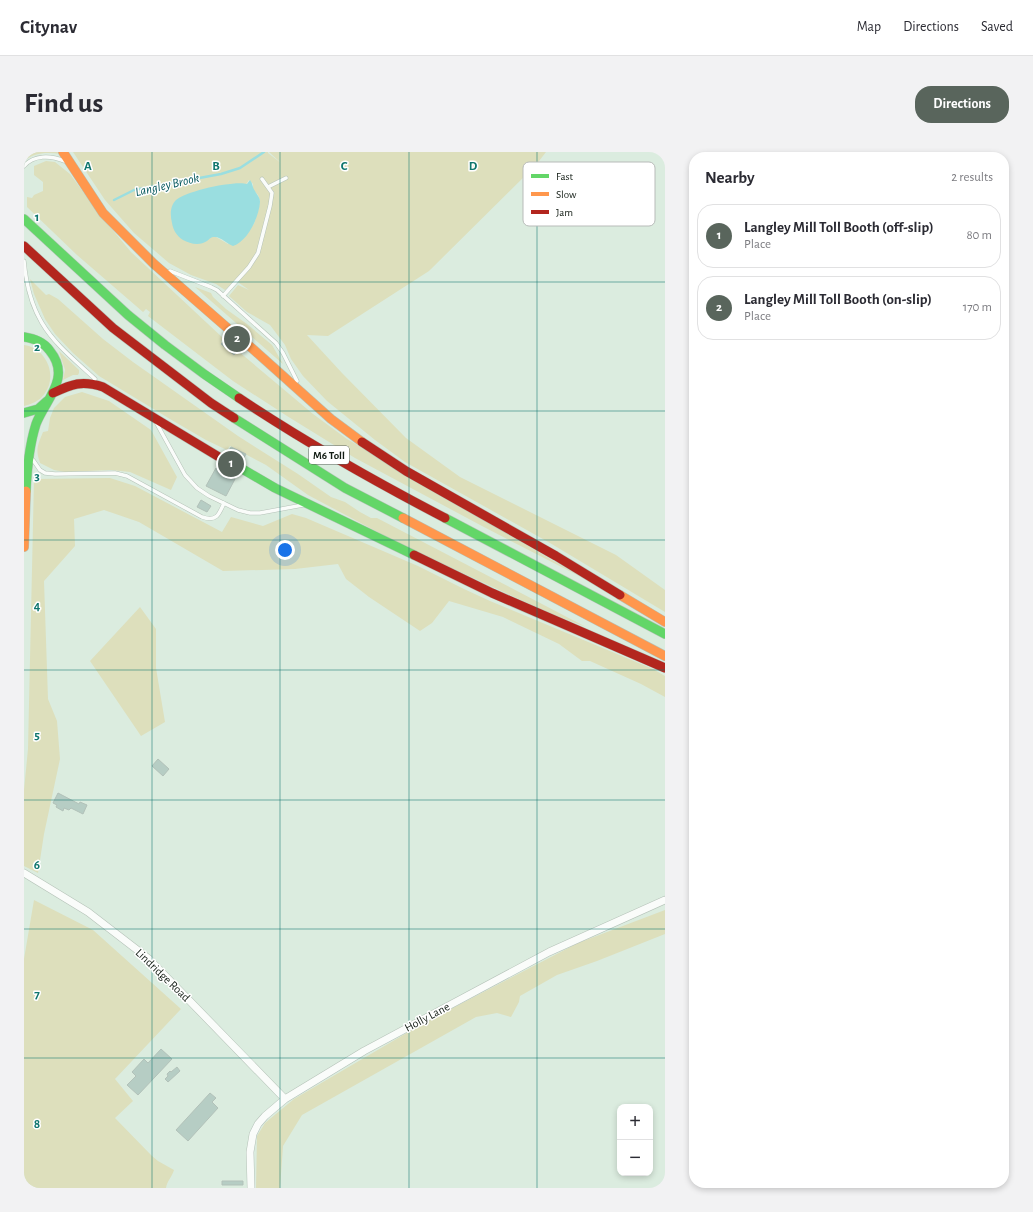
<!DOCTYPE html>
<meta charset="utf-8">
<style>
:root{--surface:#fff;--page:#f2f2f3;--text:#2b2b33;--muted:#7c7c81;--line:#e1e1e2;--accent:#59655c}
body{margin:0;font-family:"Alegreya Sans",sans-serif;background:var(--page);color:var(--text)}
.controls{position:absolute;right:12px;bottom:12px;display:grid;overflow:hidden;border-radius:8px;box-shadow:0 2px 6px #0003}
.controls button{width:36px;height:36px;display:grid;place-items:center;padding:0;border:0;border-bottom:1px solid var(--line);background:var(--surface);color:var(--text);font:20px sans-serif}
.you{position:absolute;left:261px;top:398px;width:14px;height:14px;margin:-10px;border:3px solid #fff;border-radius:50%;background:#1a73e8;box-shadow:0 0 0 6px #1a73e833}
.badge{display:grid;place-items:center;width:26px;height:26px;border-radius:50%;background:var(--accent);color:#fff;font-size:13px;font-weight:700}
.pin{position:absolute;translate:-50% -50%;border:2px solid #fff;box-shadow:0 1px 4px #0006}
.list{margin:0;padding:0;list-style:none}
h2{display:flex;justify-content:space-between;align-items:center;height:52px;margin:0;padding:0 16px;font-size:17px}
h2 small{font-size:13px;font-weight:400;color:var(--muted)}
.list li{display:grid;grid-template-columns:26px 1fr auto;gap:12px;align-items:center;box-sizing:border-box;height:64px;margin:0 8px 8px;padding:0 8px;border:1px solid var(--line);border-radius:16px}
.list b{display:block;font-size:15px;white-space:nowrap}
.list p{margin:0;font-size:13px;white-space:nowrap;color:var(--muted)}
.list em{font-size:13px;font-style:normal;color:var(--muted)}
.map{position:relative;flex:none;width:641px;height:1036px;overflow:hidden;border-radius:16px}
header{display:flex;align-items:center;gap:24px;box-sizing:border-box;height:56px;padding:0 20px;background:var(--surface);border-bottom:1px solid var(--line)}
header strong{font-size:19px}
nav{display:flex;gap:22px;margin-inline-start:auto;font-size:14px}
.intro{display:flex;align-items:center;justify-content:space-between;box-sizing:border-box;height:96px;padding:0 24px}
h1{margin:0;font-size:28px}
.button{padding:10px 18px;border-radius:16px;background:var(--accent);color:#fff;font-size:14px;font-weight:700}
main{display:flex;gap:24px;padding:0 24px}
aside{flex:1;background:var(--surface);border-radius:16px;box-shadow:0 2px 6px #0003}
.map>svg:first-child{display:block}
.green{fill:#dddfbc;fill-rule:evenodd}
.water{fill:#9adee0}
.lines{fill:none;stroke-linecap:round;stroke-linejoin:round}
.stream{stroke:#9adee0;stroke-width:2.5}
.building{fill:#b6cdc4;stroke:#b2c1b9}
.lane-casing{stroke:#b5c2b8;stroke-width:4.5}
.street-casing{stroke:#b5c2b8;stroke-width:8}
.fast-casing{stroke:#b5c2b8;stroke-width:10}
.slow-casing{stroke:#b5c2b8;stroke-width:10}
.jam-casing{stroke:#b5c2b8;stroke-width:10}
.lane{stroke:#fafcfa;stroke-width:3.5}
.street{stroke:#fafcfa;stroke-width:7}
.fast{stroke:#63d668;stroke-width:9}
.slow{stroke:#ff974d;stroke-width:9}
.jam{stroke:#b3261e;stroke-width:9}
.grid{fill:none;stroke:#0f766e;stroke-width:1;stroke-opacity:0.55}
.labels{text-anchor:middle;stroke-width:3;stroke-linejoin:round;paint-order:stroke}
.shield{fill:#fff;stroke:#5a615b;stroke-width:1}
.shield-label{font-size:11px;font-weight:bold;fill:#131d15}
.street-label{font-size:12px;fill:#131d15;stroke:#fff}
.water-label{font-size:13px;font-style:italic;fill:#05585e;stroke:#fff}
.key{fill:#fff;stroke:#b8bbb9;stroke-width:1}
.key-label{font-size:11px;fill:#131d15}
.grid-label{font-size:13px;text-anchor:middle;font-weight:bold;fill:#0f766e;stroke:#fff;stroke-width:3;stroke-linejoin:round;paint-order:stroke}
</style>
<header>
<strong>Citynav</strong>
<nav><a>Map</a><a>Directions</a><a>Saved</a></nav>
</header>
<div class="intro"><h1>Find us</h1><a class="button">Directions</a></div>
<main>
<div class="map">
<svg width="641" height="1036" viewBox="0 0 641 1036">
<rect width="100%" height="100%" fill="#dbecdf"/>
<!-- green -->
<path class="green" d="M0 0H35L37 2C23 0 11 0 0 9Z
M49 0H244V1L257 11 245 0H522L512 13 405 119 304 184 283 183 318 221 382 286 436 325 592 403 641 438V460L526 391 381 310 351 288 303 249 279 224 267 207 261 193 246 173 223 160 205 144 214 133 225 138 211 128 201 138 192 132 167 123 145 111 110 81 81 48ZM225 28 229 32V38L234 43 236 49 230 72 204 92 192 85H186Z
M22 9 31 10 46 22 77 64 107 100 199 186 197 190 212 202 214 199 289 262 323 287 557 425 458 374 331 306 263 264 209 229 124 164 126 160 122 157 119 160 53 103 3 55V45L8 46 10 43 19 39V30L10 23V14Z
M6 127 22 143 25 142 34 147 79 187 109 210 214 284 274 322 307 345 321 350 336 360 347 366H353L562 475 525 461 380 394 284 343 242 313 206 294 203 298 182 288 146 267 75 224 49 201 31 182 21 167 10 142Z
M171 135 187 141 189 145 202 157 223 172 248 193 259 212Z
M0 193C22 196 34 223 21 241 16 249 8 252 0 254Z
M35 199 55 218V221L54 223H49L39 228 41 218Z
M58 240 85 249 127 278 153 325 147 338 106 320 87 318 41 320 30 318 16 311C11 297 14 293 19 280L24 279 26 266 30 256 41 245Z
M86 326 111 334 198 380 207 365 239 374 268 362 282 366 394 414 440 437 466 449 629 517 641 524V545L617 532 566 509H558L535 492 479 465 425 449 408 471 396 479 345 445 331 434 322 427 314 412 271 417 199 419 115 370 80 358 50 367 51 394 20 429 24 547 33 569 36 607 20 682 14 721 0 714V638L4 597 10 327Z
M116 455 132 477V516L141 570 117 584 66 509Z
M10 748 69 778 157 857 91 927 109 949 91 966 128 1004 134 1009 150 1018C148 1025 143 1029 142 1036H0V807Z
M641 758V782L573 809 533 823 496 844 495 850 487 865 473 861 452 865 278 963 259 994 256 1036H232L233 984 241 971 270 947 398 872 554 791Z"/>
<!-- water -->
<path class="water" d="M226 28C229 32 228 35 231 39 233 43 236 45 236 50 235 65 224 89 209 94 203 92 197 85 191 85 186 85 186 87 183 89 176 94 166 92 159 88 153 84 149 78 148 71 146 63 146 54 152 48 161 39 212 28 223 32Z"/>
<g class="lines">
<!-- stream -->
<path class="stream" d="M90 48 110 38 197 22 216 16 240 0"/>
</g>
<!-- building -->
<path class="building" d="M214 173 226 184 210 203 197 192Z
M207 295 222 302 209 326 195 318Z
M192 316 211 327 202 344 182 334Z
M177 348 187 354 183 360 173 355Z
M134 607 145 617 139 624 128 614Z
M34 641 55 652 56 650 63 653 59 662 47 656 45 658 40 656 39 659 32 655 33 653 29 651Z
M137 897 148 907 114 943 103 933 112 924 108 920 120 907 124 911Z
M153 915 156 919 144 930 141 927 144 924 143 922 146 919 147 920Z
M186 941 192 946 188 950 194 956 164 989 152 978Z
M198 1029H219V1033H198Z"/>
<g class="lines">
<defs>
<path id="lane" d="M0 14C10 3 26 3 40 9
M244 35 262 26
M0 109C2 131 7 153 18 171 31 193 53 210 71 227
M146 119 187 135 193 138 252 191 259 201 273 229
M199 144 225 115 234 101 246 54 248 41 238 27
M133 272 161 323 173 336 185 344 214 358 226 361H236L279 353
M9 308 16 318 21 321 31 322 91 321 103 324 178 365C192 370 195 363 200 351"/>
<path id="street" d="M0 721 64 760 125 807 261 947
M227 1036 226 1000 229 982 234 972 241 964 261 947 340 899 525 800 641 748"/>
<path id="fast" d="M0 67 104 163 141 193 180 222 215 246
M0 185C11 187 20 190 26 199 48 226 21 248 12 272 5 294 3 317 2 339
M0 261 14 257 23 249
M210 266 321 336 379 366
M215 315 251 336 390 403
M421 366 641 482"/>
<path id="slow" d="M39 0 79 61 130 112 208 180
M221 190 307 267 338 290
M379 366 641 504
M0 395 2 339
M596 443 641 470"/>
<path id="jam" d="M0 94 89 176 187 251 210 266
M29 241C48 232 58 228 79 235L200 308
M215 246C281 290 350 329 421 366
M338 290 382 319 532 404 596 443
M390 403 468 441 641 516"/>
</defs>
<!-- lane casing -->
<use href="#lane" class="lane-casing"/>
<!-- street casing -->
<use href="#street" class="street-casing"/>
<!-- fast casing -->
<use href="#fast" class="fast-casing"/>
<!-- slow casing -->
<use href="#slow" class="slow-casing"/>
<!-- jam casing -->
<use href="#jam" class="jam-casing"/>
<!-- lane -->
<use href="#lane" class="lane"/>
<!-- street -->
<use href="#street" class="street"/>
<!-- fast -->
<use href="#fast" class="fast"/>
<!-- slow -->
<use href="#slow" class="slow"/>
<!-- jam -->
<use href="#jam" class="jam"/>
</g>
<!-- grid -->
<path class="grid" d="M128 0V1036M256 0V1036M385 0V1036M513 0V1036M0 130H641M0 259H641M0 388H641M0 518H641M0 648H641M0 777H641M0 906H641"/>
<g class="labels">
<!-- shield labels -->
<rect class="shield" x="285" y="294" width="40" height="18" rx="3"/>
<g class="shield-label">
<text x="305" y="307">M6 Toll</text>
</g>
<!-- street labels -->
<g class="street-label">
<text transform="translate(139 823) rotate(44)" y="4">Lindridge Road</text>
<text transform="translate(403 865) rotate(-28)" y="4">Holly Lane</text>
</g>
<!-- water labels -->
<g class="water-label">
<text transform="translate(143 32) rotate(-13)" y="5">Langley Brook</text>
</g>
</g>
<!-- legend -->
<rect x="499" y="10" width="132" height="64" rx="6" class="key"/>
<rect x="507" y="22" width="18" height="4" fill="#63d668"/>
<rect x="507" y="40" width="18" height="4" fill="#ff974d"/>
<rect x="507" y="58" width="18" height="4" fill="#b3261e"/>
<g class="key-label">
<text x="532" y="28">Fast</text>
<text x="532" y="46">Slow</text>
<text x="532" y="64">Jam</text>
</g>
<g class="grid-label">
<text x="64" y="18">A</text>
<text x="192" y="18">B</text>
<text x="320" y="18">C</text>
<text x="449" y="18">D</text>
<text x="13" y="69">1</text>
<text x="13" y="199">2</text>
<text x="13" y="328">3</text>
<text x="13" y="458">4</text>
<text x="13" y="587">5</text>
<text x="13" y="717">6</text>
<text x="13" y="846">7</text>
<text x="13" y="976">8</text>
</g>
</svg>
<div class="controls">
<button>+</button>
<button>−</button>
</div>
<div class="you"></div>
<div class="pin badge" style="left:207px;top:312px">1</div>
<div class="pin badge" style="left:213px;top:187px">2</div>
</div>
<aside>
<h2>Nearby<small>2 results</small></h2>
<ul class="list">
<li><span class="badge">1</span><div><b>Langley Mill Toll Booth (off-slip)</b><p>Place</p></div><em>80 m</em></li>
<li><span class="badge">2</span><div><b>Langley Mill Toll Booth (on-slip)</b><p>Place</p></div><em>170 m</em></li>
</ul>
</aside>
</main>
